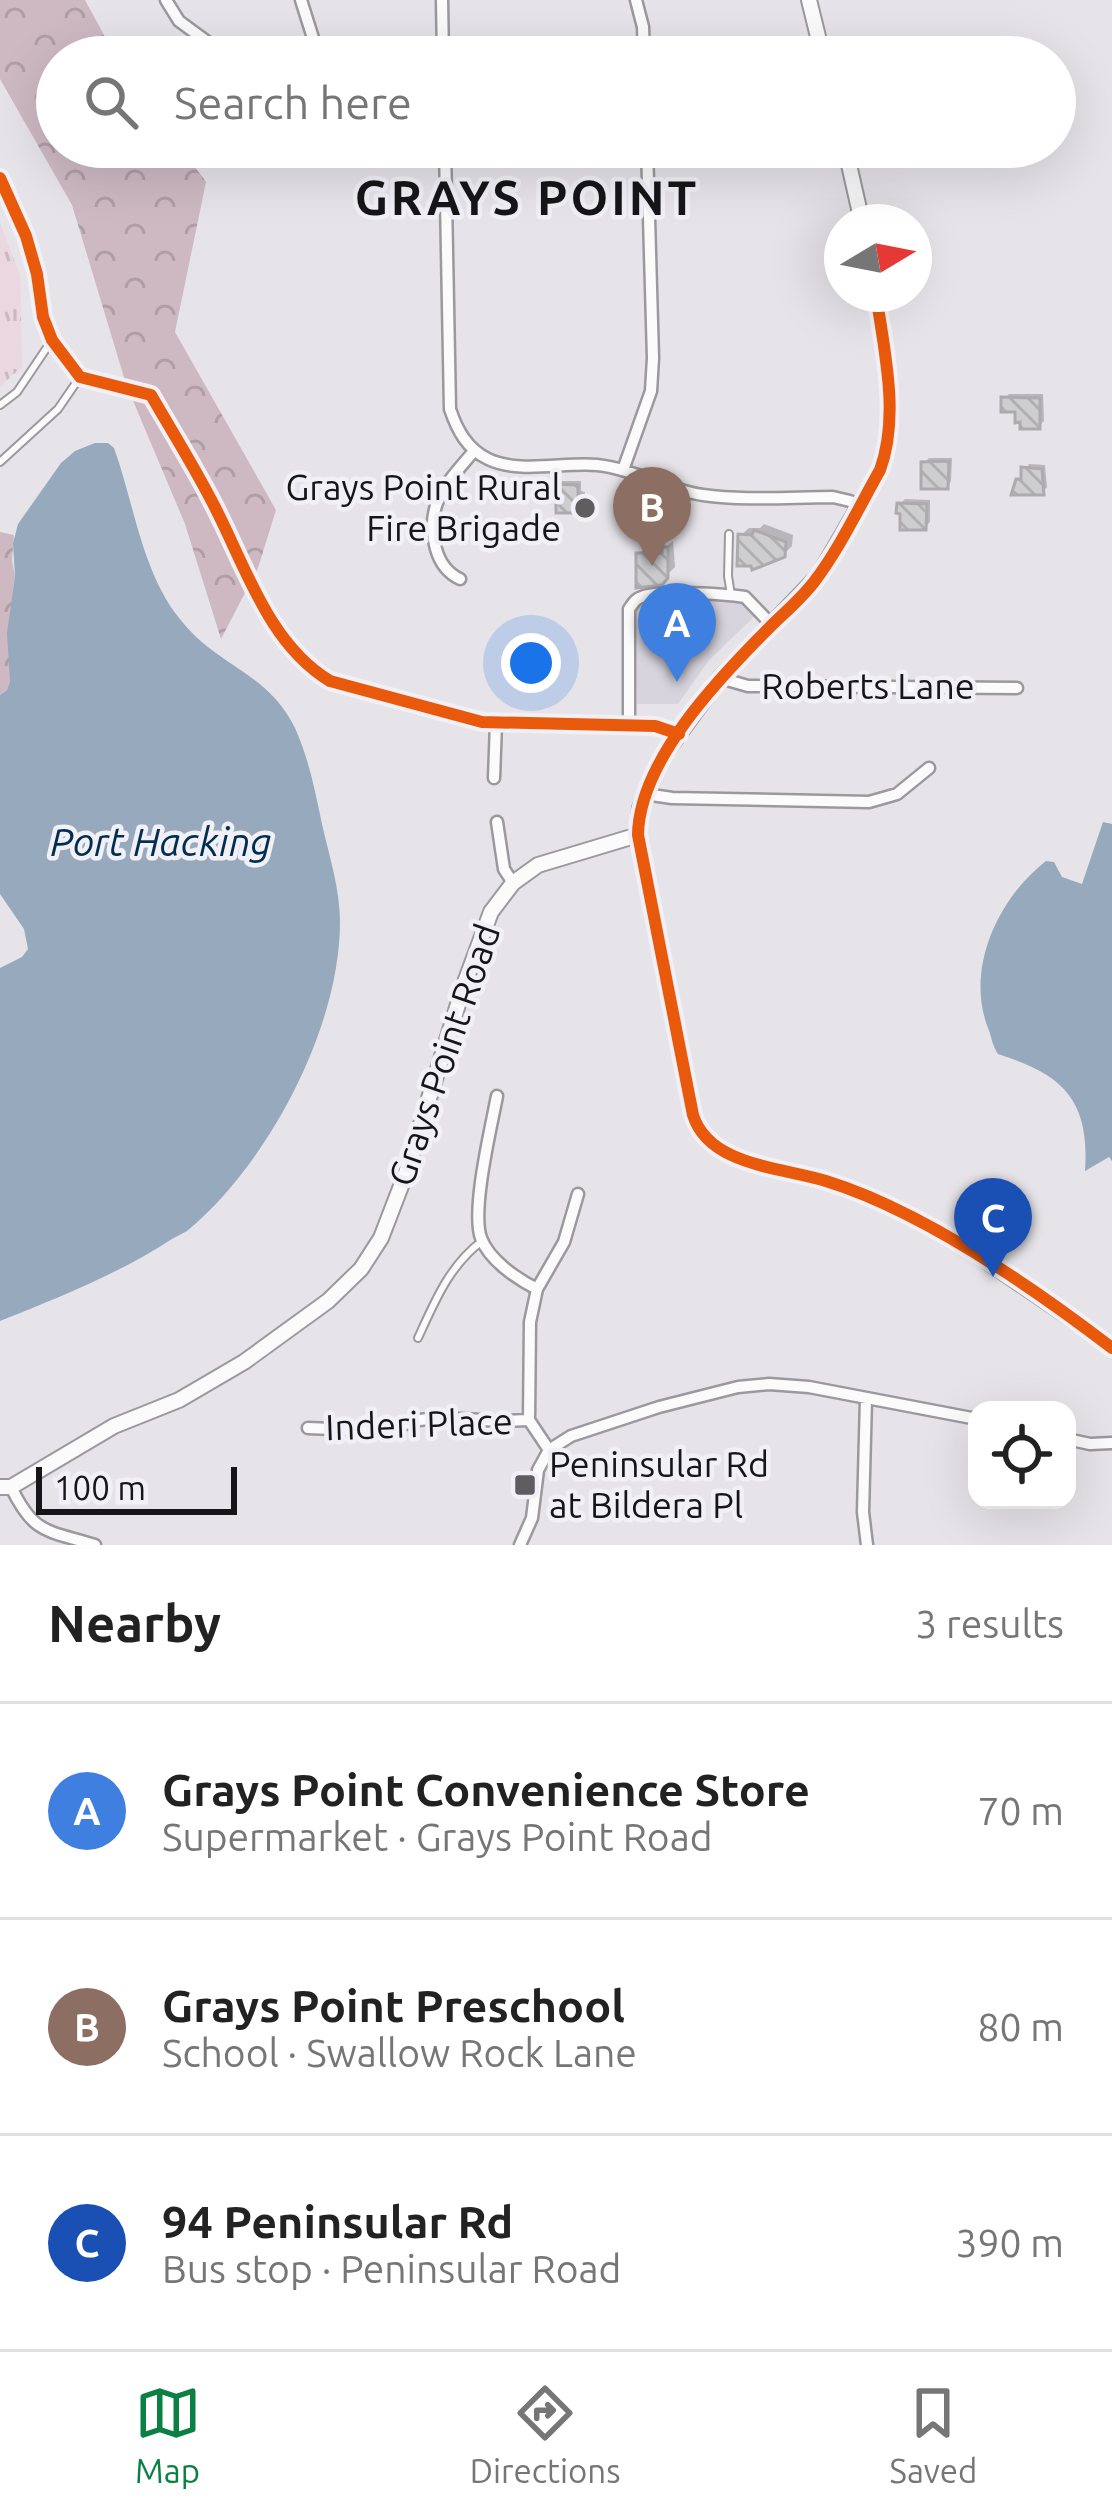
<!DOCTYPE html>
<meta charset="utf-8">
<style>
:root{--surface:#fff;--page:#f2f2f2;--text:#222;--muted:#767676;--line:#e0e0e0;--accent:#0b8043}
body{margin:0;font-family:Ubuntu,sans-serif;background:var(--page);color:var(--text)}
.controls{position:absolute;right:36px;bottom:36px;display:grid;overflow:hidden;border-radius:24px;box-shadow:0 12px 48px #0002}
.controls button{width:108px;height:108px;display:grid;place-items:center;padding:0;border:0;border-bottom:3px solid var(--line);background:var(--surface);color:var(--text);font:60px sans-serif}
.compass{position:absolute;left:824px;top:204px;width:108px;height:108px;border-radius:50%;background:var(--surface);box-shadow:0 12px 48px #0002;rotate:80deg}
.scale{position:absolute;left:36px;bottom:30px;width:201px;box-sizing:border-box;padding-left:12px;border:6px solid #161517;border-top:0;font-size:33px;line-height:42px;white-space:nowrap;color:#161517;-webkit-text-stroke:9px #f2f0f7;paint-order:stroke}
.you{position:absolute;left:531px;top:663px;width:42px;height:42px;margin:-30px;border:9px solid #fff;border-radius:50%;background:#1a73e8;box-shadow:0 0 0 18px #1a73e833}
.badge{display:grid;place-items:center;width:78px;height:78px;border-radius:50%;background:var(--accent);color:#fff;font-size:39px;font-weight:700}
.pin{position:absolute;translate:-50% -99px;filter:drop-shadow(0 3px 6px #0008)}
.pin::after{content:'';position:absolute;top:63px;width:42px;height:36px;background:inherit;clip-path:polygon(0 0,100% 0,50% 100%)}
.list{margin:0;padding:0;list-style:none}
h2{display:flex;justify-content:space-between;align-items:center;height:156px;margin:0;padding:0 48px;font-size:51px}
h2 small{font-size:39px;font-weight:400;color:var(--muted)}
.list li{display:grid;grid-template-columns:78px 1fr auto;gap:36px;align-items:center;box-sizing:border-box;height:216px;padding:0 48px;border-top:3px solid var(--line)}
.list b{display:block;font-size:45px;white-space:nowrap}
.list p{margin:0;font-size:39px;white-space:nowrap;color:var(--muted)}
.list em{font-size:39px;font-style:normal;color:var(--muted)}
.icon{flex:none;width:66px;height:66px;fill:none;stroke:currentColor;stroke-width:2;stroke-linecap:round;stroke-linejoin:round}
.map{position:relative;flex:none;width:1112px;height:1545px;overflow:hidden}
.search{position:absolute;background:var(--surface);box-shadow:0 12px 48px #0002;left:36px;right:36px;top:36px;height:132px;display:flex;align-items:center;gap:30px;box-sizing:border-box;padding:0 42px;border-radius:66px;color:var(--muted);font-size:45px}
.sheet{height:804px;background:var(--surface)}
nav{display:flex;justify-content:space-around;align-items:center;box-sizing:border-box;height:168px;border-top:3px solid var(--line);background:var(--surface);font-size:33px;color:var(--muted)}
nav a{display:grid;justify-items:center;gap:6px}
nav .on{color:var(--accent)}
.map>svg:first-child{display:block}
.built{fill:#d7d4de}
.forest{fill:url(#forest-crowns)}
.park{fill:url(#park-tufts)}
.water{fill:#97a9bc}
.shadow{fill:#0003}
.building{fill:url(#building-back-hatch);stroke:#adabae;stroke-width:3}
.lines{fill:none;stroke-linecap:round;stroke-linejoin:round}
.service-casing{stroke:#9b999d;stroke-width:10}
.minor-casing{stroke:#9b999d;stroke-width:15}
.tertiary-casing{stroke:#9b999d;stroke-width:18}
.service{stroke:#fbfbfc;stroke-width:6}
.minor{stroke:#fbfbfc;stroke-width:10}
.tertiary{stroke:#fbfbfc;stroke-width:14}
.cycleway-casing{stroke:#f2f0f7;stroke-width:20}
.cycleway{stroke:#e8590c;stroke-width:12}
.poi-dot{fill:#5f5d60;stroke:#f2f0f7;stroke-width:4.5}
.labels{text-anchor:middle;stroke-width:9;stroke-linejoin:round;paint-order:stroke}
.poi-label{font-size:36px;fill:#161517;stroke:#f2f0f7;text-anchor:end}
.street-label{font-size:36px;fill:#161517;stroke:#f2f0f7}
.water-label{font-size:39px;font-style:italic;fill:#002e50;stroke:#f2f0f7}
.district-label{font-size:48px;font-weight:bold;letter-spacing:3px;fill:#161517;stroke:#f2f0f7}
</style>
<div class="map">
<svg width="1112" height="1545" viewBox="0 0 1112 1545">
<defs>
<pattern id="forest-crowns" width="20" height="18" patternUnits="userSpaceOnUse" patternTransform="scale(3)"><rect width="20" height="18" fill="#ceb9c2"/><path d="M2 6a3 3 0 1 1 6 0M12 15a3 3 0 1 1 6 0" fill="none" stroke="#b09ea6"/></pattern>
<pattern id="park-tufts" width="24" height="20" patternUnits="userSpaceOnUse" patternTransform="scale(3)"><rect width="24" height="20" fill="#ead7e0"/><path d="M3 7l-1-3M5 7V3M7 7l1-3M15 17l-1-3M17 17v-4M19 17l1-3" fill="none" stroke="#c8b8bf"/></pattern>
<pattern id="building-back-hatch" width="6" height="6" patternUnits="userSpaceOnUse" patternTransform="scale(3)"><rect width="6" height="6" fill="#cecdcf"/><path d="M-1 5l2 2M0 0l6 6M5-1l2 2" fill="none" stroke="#b0afb1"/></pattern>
</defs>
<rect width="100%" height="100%" fill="#e6e4e9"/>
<!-- built -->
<path class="built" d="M644 598 743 599 757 614 709 660 678 704H637L636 651 632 650V609Z"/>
<!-- forest -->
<path class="forest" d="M0 0H85L116 57H57V147H180L206 182 175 332 276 510 258 568 221 639 185 524 126 384 72 205 0 79Z
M0 532 14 535 12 560 15 577 10 681 7 690 0 695Z"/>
<!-- park -->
<path class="park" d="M0 223 20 275 22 367 0 386Z"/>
<!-- water -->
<path class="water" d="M95 443H108L114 448C135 506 142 576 184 624 220 667 268 673 295 728 309 759 315 791 322 824 329 856 340 888 340 922 340 1028 268 1164 187 1231 182 1234 177 1236 172 1239 118 1274 60 1297 0 1321V968L22 957 28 949 24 929 0 894V695L7 690 10 681 7 633 15 577 13 543 18 524 61 463 75 451Z
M1103 822 1112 824V1161L1109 1157 1085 1171C1090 1099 1062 1074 998 1054 992 1045 992 1038 988 1028 965 969 998 898 1046 861L1054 862 1062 877 1082 884Z"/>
<!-- shadow -->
<path class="shadow" d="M1009 394H1043L1044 421 1039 426 1004 399Z
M929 458H952L951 481 947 486 924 463Z
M1029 464 1045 465 1047 487 1043 492 1019 480Z
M558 481H581V491L585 492V505L580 510 554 486Z
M905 499 930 500V522L925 527 900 504Z
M764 524 793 535 792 546 784 554 741 535 749 528H760Z
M673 541 675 567 660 582 639 554 647 546H667Z"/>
<!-- building -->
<path class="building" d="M1001 397 1040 398V429H1020V422L1015 423V412H1001Z
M949 461 948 489H921V462Z
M1021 467 1042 469 1044 495H1011L1016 479H1021Z
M551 484 578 485V495H582L581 513H556V499H550Z
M897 503 927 504 926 530H900V514L896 513Z
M754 530 786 542 785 557 752 570 751 566H737L738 534 752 535Z
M662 547H668V578L662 585 636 588V553H662Z"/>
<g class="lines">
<defs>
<path id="service" d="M0 405 17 392 52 340
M0 462 58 409 80 377
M729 534 728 576 731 595
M418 1338C435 1301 449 1266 482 1241"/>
<path id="minor" d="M166 0 179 21 228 57
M301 0 319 57
M442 0 443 57
M636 0 643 27 644 57
M445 147 450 409C457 430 467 449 488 459 519 474 563 462 597 465 635 469 666 490 703 495 744 501 792 497 833 497L850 501 859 507
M0 178 26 236 37 274 43 317 52 340 80 377 151 395C170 428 190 460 208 494 243 557 265 642 330 681L482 722 655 726 679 734
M623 470 651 391 653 358 647 147
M460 579C447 573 440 563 436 549 424 504 447 483 474 451
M720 678 748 686 1017 688
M629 725V609C634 602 635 599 644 596 662 590 725 594 745 597L772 625
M494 778 496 723
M645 794 672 798 869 802 897 794 929 768
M497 822 504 869 513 883
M638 835 689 1100 697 1128 717 1149 733 1156 827 1181 864 1194 907 1215 957 1243 1112 1348
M497 1096C491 1128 471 1210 481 1238 489 1260 517 1279 537 1289
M866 1399 863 1512 867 1545
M308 1428 381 1431 419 1420 439 1418 504 1421 529 1420
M1067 1439 1090 1444 1112 1443
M549 1450 529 1420 530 1322 537 1289 564 1242 578 1194
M11 1487C34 1535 47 1530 95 1545
M520 1545 532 1518 538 1470 549 1450 571 1436 659 1407 738 1387 769 1384 809 1387 977 1419"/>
<path id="tertiary" d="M809 0 823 57
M845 147 862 222
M0 1487H11L114 1426 179 1400 244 1362 328 1301 361 1269 381 1238 406 1173 464 985 491 912 513 883 538 865 638 835 640 808 661 759 720 678 819 575 880 470C900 416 884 350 876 294"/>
</defs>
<!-- service casing -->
<use href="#service" class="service-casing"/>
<!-- minor casing -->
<use href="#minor" class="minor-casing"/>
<!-- tertiary casing -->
<use href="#tertiary" class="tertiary-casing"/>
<!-- service -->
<use href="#service" class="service"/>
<!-- minor -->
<use href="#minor" class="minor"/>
<!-- tertiary -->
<use href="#tertiary" class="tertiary"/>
<defs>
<path id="cycleway" d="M0 178 26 236 37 274 43 317 52 340 80 377 151 395C170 428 190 460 208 494 243 557 265 642 330 681L482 722 655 726 679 734
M876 294C884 350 900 416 880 470 859 507 840 548 814 582 801 599 784 613 769 628 719 678 639 761 638 835L693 1115C709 1166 781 1167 826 1181 923 1211 1031 1286 1112 1348"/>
</defs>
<!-- cycleway casing -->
<use href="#cycleway" class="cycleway-casing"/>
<!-- cycleway -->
<use href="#cycleway" class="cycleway"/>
</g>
<!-- markers -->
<g class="poi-dot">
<circle cx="585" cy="508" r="12"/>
<rect x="513" y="1473" width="24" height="24" rx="6"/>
</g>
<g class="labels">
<!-- poi labels -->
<g class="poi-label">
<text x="561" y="500">Grays Point Rural<tspan x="561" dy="41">Fire Brigade</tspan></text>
<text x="549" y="1477" text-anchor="start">Peninsular Rd<tspan x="549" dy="41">at Bildera Pl</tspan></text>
</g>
<!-- street labels -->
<g class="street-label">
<text x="868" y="699">Roberts Lane</text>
<text transform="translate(444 1055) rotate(-71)" y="13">Grays Point Road</text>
<text transform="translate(419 1424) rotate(-2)" y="13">Inderi Place</text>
</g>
<!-- water labels -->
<g class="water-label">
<text x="161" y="856">Port Hacking</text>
</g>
<!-- district labels -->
<g class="district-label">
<text x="527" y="215">GRAYS POINT</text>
</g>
</g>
</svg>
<div class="controls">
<button><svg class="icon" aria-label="locate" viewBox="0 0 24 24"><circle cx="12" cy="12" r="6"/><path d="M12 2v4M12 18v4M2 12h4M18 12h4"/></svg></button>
</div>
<svg class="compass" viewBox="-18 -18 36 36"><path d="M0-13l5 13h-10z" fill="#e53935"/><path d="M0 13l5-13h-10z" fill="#767676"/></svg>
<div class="scale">100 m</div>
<div class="you"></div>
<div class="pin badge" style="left:677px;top:682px;background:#3f7fe0">A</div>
<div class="pin badge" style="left:652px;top:566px;background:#8d6e63">B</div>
<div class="pin badge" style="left:993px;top:1277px;background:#1a4fb4">C</div>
<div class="search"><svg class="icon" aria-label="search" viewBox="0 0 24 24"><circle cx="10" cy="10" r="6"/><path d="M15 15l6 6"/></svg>Search here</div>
</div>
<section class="sheet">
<h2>Nearby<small>3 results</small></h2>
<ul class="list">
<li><span class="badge" style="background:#3f7fe0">A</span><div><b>Grays Point Convenience Store</b><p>Supermarket · Grays Point Road</p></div><em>70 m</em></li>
<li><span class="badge" style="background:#8d6e63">B</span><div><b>Grays Point Preschool</b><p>School · Swallow Rock Lane</p></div><em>80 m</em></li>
<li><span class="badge" style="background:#1a4fb4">C</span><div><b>94 Peninsular Rd</b><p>Bus stop · Peninsular Road</p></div><em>390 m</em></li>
</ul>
</section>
<nav>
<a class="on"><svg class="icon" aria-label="map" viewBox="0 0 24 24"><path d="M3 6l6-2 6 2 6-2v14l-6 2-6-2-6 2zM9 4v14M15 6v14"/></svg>Map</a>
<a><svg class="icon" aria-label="directions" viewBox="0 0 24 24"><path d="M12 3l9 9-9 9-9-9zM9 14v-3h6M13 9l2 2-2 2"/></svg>Directions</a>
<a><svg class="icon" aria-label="saved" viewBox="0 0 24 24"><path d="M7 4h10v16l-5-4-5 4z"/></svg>Saved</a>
</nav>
